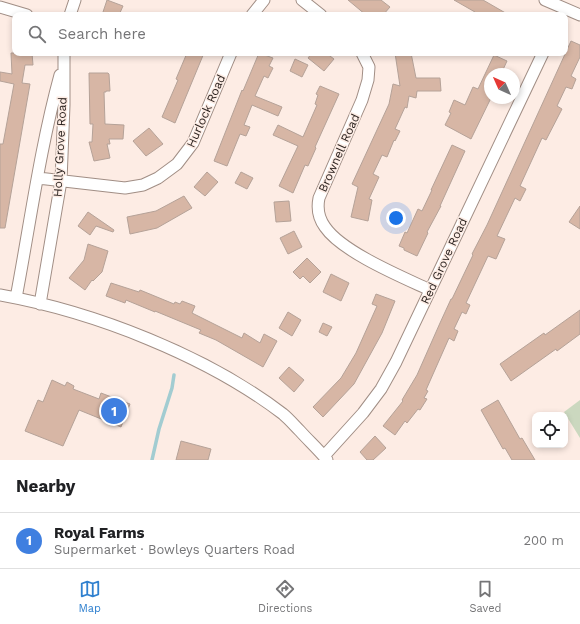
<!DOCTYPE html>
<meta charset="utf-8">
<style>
:root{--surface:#fff;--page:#f2f2f2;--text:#202124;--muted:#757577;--line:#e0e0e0;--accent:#3080cf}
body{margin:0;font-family:"Work Sans",sans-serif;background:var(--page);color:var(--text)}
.controls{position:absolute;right:12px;bottom:12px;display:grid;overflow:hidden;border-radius:8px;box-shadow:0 2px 6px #0003}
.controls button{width:36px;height:36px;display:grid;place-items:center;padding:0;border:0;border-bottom:1px solid var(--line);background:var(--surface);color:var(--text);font:20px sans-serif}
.compass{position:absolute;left:484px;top:68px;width:36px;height:36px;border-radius:50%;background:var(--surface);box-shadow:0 2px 6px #0003;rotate:315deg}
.you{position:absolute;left:396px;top:218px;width:14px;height:14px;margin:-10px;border:3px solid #fff;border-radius:50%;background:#1a73e8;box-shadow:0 0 0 6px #1a73e833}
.badge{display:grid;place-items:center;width:26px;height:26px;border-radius:50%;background:var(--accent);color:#fff;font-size:13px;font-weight:700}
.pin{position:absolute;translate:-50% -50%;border:2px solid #fff;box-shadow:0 1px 4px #0006}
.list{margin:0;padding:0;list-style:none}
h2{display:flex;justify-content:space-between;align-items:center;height:52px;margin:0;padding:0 16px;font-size:17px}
h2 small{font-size:13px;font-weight:400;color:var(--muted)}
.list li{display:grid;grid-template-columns:26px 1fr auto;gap:12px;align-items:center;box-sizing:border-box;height:56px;padding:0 16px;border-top:1px solid var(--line)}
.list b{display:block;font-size:15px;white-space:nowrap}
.list p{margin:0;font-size:13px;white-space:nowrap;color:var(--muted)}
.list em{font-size:13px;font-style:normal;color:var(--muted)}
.icon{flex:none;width:22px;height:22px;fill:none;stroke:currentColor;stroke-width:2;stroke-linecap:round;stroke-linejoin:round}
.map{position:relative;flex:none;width:580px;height:460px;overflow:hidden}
.search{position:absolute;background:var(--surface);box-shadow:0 2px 6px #0003;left:12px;right:12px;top:12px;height:44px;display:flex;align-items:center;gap:10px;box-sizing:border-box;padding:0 14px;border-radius:8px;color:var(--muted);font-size:15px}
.sheet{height:108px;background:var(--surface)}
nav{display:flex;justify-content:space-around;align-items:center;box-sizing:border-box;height:56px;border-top:1px solid var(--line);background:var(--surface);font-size:11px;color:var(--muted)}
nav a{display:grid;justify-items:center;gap:2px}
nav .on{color:var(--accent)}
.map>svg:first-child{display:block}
.green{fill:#cbd8bf}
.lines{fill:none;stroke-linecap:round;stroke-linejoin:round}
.stream{stroke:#a2ccd1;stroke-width:3.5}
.building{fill:#d7b6a5;stroke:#b5a298}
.minor-casing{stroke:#a18e85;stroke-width:13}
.minor{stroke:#fff;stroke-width:11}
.labels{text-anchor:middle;stroke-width:3;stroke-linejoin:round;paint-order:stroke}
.street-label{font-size:12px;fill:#271f1c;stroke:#fdece4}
</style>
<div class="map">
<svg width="580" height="460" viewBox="0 0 580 460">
<rect width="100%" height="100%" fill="#fdece4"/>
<!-- green -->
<path class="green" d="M580 400V438L564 412Z"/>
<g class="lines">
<!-- stream -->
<path class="stream" d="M152 460 159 429 172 388 174 375"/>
</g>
<!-- building -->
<path class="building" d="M107 0 123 6 119 15H102Z
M348 0H381L390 7 383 15H366Z
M454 0H483L509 15H474L475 12Z
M571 41 580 45V57L571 76 576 79 572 89 566 87 557 106 562 109 546 140 542 138 520 186 526 189 520 201 515 198 497 236 505 239 496 259 488 256 466 303 470 305 466 314 462 312 454 329 458 331 454 341 449 338 426 390 428 391 424 398 427 399 420 410 418 409 407 423 405 421 395 435 383 426 403 401 402 400 417 375 440 323 451 299H452L473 255 472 254 487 225Z
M11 53H32L33 65H25L22 83 30 84 5 228H0V144H3L14 84 0 81V72L12 74Z
M187 53H204L175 123 162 117 175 87 178 80 176 79Z
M259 53 273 58 269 66 273 68 268 78 264 76 255 96 282 107 278 116 252 105 244 125 250 127 246 136 240 134 227 166 214 161 242 90 243 91Z
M312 53H326L334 59 324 71 308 58Z
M395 53H411L416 78H440L441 91H417L416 98 409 96 407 108 405 107 395 129 400 131 395 141 394 140 387 157 382 155 373 174 379 177 369 199 372 200 368 221 351 217 358 187 352 184 389 104 393 84 400 86Z
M494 55 507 61 501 74H490V100L471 139 445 125 451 113 449 112 454 100 465 105 473 87 478 89Z
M295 59 308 65 302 77 290 71Z
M89 73H108L109 74 110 91H106V92H104L105 124 124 125 123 139H109L110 144H107L110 158 94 161 89 142H92L93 124H90Z
M320 86 339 94 315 147 316 148 308 166 305 165 293 193 279 186 298 146 273 135 278 125 303 137 317 105 315 104 318 95 316 94Z
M149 128 163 144 146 156 133 141Z
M452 145 465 151 440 206H441L427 232 428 233 417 256 404 250V248L399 246 405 232 407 233 418 209 422 211 432 190H431Z
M207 172 218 182 205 196 194 187Z
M241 172 253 178 247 189 235 183Z
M184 196 192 208 157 228 130 234 127 217 156 211Z
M289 201 291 221 276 222 274 202Z
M580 206V229L569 222Z
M88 212 114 230 113 232 96 226 90 235 78 226Z
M294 231 302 247 288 254 280 238Z
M88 244 108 251 102 272 93 281 92 280 85 290 69 278 84 260Z
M307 258 321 272 310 283 303 276 300 279 293 272Z
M331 274 349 283 341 301 323 292Z
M111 283 139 292 140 290 174 304 175 302 180 304 182 301 195 306 192 313 242 338 244 333 260 343 264 334 277 341 263 367 216 340 199 333 201 330 155 311V312L126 300 125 303 106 296Z
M376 294 395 301 382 333 354 384 323 417 313 407 341 378 356 353 377 306 372 304Z
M580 310V334L557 351 556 349 511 381 500 364 544 333 545 335Z
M288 312 301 320 292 336 279 328Z
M323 323 332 327 327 336 319 332Z
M289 367 304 380 294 392 279 378Z
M52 380 65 386 67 382 74 386 73 389 99 399 101 393 130 404 121 427 79 410 63 446 25 431 38 400 43 402Z
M498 400 520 439 522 438 535 460H512L505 448 503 449 481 410Z
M375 436 386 448 373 460H367L360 452Z
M181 441 211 449 208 460H176Z"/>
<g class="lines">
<defs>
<path id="minor" d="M302 0 321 15
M545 0 580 15
M0 7 27 15
M70 15 75 0
M252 15 264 0
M362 53 369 67 368 80 362 100 319 198C317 208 319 219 325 227 342 252 402 277 430 290
M38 178 125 188 143 185 158 178 177 164 193 143 231 53
M0 295C95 312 207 356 283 414 289 419 295 426 300 431 309 441 319 450 327 460
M16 298C30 224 40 148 60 75
M40 304 61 181 64 105V53
M324 456 363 413 381 389 396 362 543 53"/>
</defs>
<!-- minor casing -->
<use href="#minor" class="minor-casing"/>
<!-- minor -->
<use href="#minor" class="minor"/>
</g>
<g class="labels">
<!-- street labels -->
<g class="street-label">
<text transform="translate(206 111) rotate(-66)" y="4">Hurlock Road</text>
<text transform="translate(60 147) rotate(-87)" y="4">Holly Grove Road</text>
<text transform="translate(339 153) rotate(-66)" y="4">Brownell Road</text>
<text transform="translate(444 261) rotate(-65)" y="4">Red Grove Road</text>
</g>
</g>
</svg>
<div class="controls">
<button><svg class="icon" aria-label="locate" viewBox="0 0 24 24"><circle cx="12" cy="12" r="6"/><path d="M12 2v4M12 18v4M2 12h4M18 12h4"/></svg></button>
</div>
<svg class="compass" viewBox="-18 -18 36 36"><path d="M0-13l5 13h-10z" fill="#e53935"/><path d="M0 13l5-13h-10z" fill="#757577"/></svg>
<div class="you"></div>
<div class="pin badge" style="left:114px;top:411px;background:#3f7fe0">1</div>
<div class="search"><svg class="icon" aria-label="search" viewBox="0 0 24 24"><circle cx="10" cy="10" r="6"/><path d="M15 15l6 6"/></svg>Search here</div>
</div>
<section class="sheet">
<h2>Nearby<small></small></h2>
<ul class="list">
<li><span class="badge" style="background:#3f7fe0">1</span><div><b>Royal Farms</b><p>Supermarket · Bowleys Quarters Road</p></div><em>200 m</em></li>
</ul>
</section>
<nav>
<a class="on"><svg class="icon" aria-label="map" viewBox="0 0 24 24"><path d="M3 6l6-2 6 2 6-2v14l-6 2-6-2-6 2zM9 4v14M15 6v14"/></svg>Map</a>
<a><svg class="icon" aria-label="directions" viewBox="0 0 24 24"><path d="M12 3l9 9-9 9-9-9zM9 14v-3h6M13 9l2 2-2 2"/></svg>Directions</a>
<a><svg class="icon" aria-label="saved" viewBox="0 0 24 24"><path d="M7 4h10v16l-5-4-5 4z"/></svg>Saved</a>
</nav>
